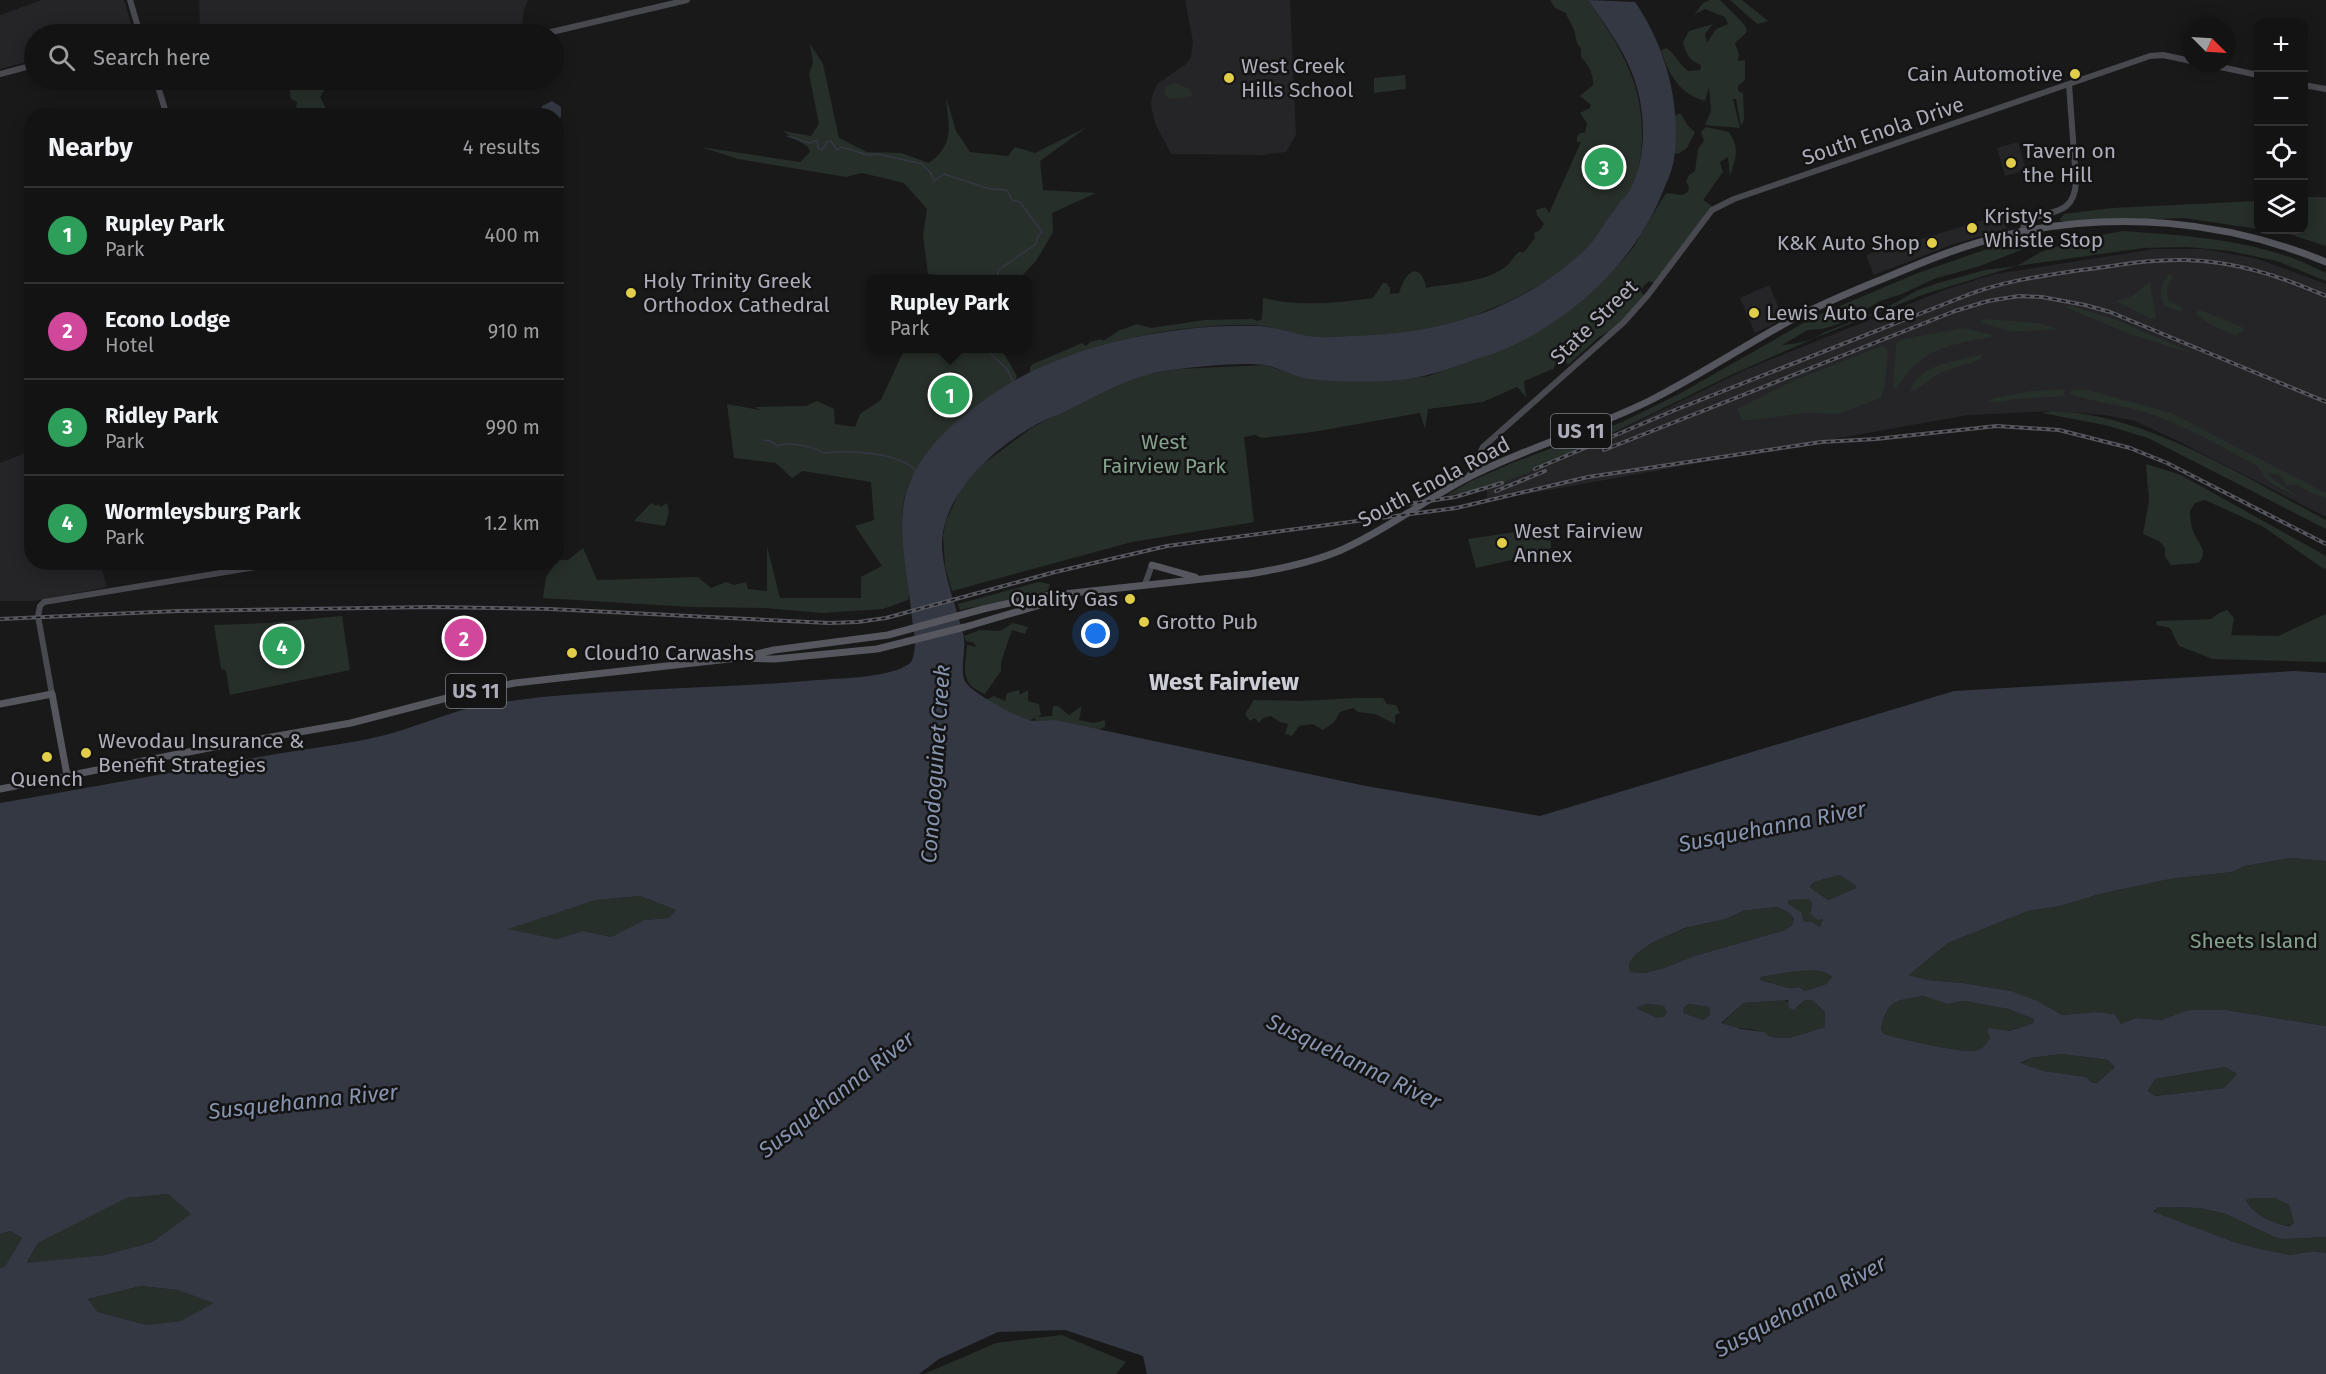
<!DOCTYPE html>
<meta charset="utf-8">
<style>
:root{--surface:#131314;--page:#1c1c1d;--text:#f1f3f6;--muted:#9d9ea0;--line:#323234;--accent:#e1cd4a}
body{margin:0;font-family:"Fira Sans",sans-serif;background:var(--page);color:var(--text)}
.controls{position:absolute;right:18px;top:18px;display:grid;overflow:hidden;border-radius:12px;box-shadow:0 3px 15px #0003}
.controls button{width:54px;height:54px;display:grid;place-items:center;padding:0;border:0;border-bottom:2px solid var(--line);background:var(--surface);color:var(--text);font:30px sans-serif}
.compass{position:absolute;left:2182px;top:18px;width:54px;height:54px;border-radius:50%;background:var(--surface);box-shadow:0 3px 15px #0003;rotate:114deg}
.you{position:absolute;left:1096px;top:634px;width:21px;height:21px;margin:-15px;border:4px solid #fff;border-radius:50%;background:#1a73e8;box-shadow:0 0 0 9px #1a73e833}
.badge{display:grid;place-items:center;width:39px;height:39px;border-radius:50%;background:var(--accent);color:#fff;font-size:20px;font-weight:700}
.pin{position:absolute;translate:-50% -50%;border:3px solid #fff;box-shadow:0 2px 6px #0006}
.popup{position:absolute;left:867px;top:275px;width:165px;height:78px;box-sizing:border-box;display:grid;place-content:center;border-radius:12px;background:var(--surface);filter:drop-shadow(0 2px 4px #0005);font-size:20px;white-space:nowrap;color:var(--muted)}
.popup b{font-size:22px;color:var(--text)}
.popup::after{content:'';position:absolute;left:50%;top:100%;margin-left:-12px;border:12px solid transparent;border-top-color:var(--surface)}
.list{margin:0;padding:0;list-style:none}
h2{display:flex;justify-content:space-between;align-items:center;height:78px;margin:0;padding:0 24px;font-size:26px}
h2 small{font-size:20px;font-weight:400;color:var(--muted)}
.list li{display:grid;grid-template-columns:39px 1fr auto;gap:18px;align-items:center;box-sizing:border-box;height:96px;padding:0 24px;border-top:2px solid var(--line)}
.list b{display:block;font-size:22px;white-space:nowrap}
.list p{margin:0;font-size:20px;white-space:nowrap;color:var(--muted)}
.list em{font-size:20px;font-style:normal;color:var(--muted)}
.icon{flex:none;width:33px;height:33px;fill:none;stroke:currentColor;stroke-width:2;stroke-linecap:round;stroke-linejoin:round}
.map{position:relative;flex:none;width:2326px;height:1374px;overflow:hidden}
.search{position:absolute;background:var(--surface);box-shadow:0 3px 15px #0003;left:24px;top:24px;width:540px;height:66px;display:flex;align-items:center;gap:15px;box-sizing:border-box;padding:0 21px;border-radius:33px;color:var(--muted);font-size:22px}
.panel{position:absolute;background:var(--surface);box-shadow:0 3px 15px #0003;left:24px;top:108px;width:540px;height:462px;border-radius:24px}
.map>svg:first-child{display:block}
.built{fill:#252527}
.green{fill:#272f2a}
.water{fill:#333842;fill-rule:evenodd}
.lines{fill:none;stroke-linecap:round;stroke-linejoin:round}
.stream{stroke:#333842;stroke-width:1.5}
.secondary{stroke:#48484f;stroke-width:6}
.primary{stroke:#56565e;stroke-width:7}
.rail-casing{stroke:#56575e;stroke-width:4}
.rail{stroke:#141415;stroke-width:1.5;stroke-dasharray:4.5;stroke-linecap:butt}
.poi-dot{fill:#e1cd4a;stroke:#141415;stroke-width:2}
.labels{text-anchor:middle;stroke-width:5;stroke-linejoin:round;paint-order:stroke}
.shield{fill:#141415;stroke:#7e7f88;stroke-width:1.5}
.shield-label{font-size:20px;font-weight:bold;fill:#acadb9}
.poi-label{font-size:21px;fill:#acadb9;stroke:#141415;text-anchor:start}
.street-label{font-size:21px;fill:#acadb9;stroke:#141415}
.park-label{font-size:21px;fill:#85a28d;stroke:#141415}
.water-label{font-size:22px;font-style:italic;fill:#8794b0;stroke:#141415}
.quarter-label{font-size:24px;font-weight:bold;fill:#cdcdd5;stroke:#141415}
</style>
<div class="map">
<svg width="2326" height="1374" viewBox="0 0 2326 1374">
<rect width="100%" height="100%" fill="#19191a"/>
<!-- built -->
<path class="built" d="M42 0H124L133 31 131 34H34V60L0 69V15Z
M199 0H528L524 10 521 34H358L329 29 269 26 200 28Z
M1185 0H1290L1296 135 1286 152 1263 155 1171 154 1155 123 1151 105 1152 96 1157 84 1186 64 1191 57 1193 42Z
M2018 142 2026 170 2005 176 1997 148Z
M2003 214 2006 229 1951 245 1874 275 1866 255 1900 241 1902 245Z
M2155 249H2204L2258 259 2326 284V517L2178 441 2135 421 2104 415 2057 411 1968 415 1487 501V486L1588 446 1747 369 1947 289 1995 274Z
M1769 285 1784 319 1755 333 1740 298Z
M31 445 32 562 100 563 107 587 34 601H0V463L23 454Z"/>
<!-- green -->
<path class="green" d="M1550 0H1588C1617 43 1641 77 1642 131 1642 151 1640 171 1630 189 1626 197 1619 203 1614 210 1609 218 1606 226 1600 233 1571 270 1528 295 1485 311 1479 313 1475 317 1469 319 1418 334 1366 339 1312 337 1299 336 1279 328 1264 326 1243 323 1212 326 1191 328 1136 333 1081 351 1030 373V367L1033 364 1082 343 1086 346 1090 342 1101 339 1103 341 1118 331 1137 324 1151 328 1204 320 1253 319 1258 321 1262 319 1263 298C1298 307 1337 303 1373 298L1383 283H1386L1390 288V294L1399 293C1401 287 1404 279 1408 275 1419 264 1425 280 1426 288 1451 283 1482 283 1504 268 1511 263 1513 257 1519 252H1524L1535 238 1534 233 1540 230 1544 224 1537 215 1536 210 1545 207 1549 213 1581 142H1577V137L1580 133H1585L1587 123 1580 113 1590 108 1591 105 1580 96 1593 85C1594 75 1588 64 1581 57V48C1574 41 1577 36 1573 28 1571 22 1568 20 1566 13L1555 8Z
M1710 0H1720L1741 21 1747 29 1746 33 1735 43 1739 55 1738 61 1745 60V80L1738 86V91L1743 93 1744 120 1741 126 1736 99H1733L1740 128 1705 125 1711 111 1709 87 1705 101C1679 94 1668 73 1661 50L1667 48C1675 54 1679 64 1688 71L1700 70 1701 65C1689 61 1686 53 1683 42L1689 31 1713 24 1705 34 1707 43 1716 29 1728 24 1725 17 1705 9 1694 15 1703 3Z
M1730 0H1742L1768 21 1757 24Z
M810 44 823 64 839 138 867 152 901 153 929 163C956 143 948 126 946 97L956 131 970 152 1008 156 1015 147 1035 153 1087 127 1040 161 1043 190 1096 193 1052 213 1053 232 1036 261 1019 279H953L952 276 928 274 923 235 927 209 904 183 862 173 846 177 738 159 701 147 800 162 810 152 808 147 783 131 811 136 819 124 809 74 813 63Z
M1405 75 1406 89 1374 93V78Z
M288 80H321L325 89 320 97 328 112 325 115H295L297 102 291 99Z
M1175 83 1190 89 1193 96 1173 99 1167 97 1164 92 1166 86Z
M1680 113 1689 127 1695 132 1687 148 1678 154 1675 153 1674 116Z
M1706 127 1729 132C1740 150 1736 156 1730 176L1728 157 1720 162 1723 172 1703 200 1712 206 1654 283 1649 281 1640 290 1644 296 1614 329 1599 337 1568 365 1561 356 1553 369 1524 381 1526 397 1517 387 1483 402 1428 409 1425 429 1420 413 1313 432 1262 438 1255 435 1244 437 1254 522 1132 542 952 591 945 566 943 536 946 521 962 486 979 467 1033 427 1108 388 1138 376 1178 369 1265 365 1308 379 1390 381 1429 376 1504 349 1543 328 1575 306 1622 261 1633 248 1664 196 1667 193 1682 195 1688 192 1689 186 1686 182 1689 175 1695 171 1698 149 1704 141 1701 132Z
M2304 197H2326V246L2289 234 2259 230H2304Z
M2258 201V229L2184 218 2067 222 2059 220 2064 214 2112 208Z
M2123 231C2177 235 2232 238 2283 255 2298 259 2312 267 2326 273V281L2277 261 2230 251 2187 247 2143 248 2017 266 1925 294 1817 337 1731 375 1545 466 1496 485H1487L1480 490 1447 495 1471 481 1512 463 1622 422 1679 394 1814 317 1842 305 1918 273 1990 248 2037 237 2057 236 1980 266 1934 279 1902 294 1880 301 1847 321 1822 329 1808 330 1782 345C1797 344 1812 341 1825 332L1884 309 1918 290 1938 283 1985 270 2017 266 2041 252 2079 239Z
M2169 274 2174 276 2167 286 2168 300 2182 308 2183 312 2164 306C2159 294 2160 284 2169 274Z
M2150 282 2156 319 2149 318 2116 301 2132 296Z
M2068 305 2117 320 2197 355 2130 334 2067 308Z
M2200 310 2242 327 2244 331 2238 333 2236 336 2211 325 2195 313Z
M1984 319 2037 323 2059 329 2012 332 1979 322Z
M1963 328 1996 336C1972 341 1941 344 1921 360 1911 367 1904 378 1896 388L1893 387 1896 344 1904 339Z
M1882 346 1886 348 1888 353 1884 389 1881 398 1838 414 1805 413 1754 420H1742L1737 409 1797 379Z
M908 349H1001L1017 376 1015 382C972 404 918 448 905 495 897 526 907 561 910 592L908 600 883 609 822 613 765 608 691 607 543 598 546 577 558 560H568L583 548 597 580 698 577 711 588 726 582 734 585 746 582 748 589 767 591V546L780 598H861V577L882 566 855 526 874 520 871 482 803 471 792 478 776 463 734 458 727 404 760 410 755 407 806 406 817 401 834 409 835 424 855 427 860 414 881 400 904 350Z
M1983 354 1981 359C1964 366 1946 368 1930 379 1923 384 1919 390 1910 391 1920 362 1958 362 1983 354Z
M2066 389 2063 393 2065 396 2018 399 1992 403 1987 400 2030 391Z
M2073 390H2088L2171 413 2326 493V498L2311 493 2297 485H2287L2279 475 2269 473 2268 475 2300 498C2284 490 2265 484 2258 466 2224 449 2189 427 2153 415 2126 405 2098 403 2071 395L2069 392Z
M2052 411C2145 413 2244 477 2326 520V529L2148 438 2105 425 2042 413Z
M2146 464 2181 475 2326 556V568L2324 569 2262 526 2205 500 2195 503 2190 511C2190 518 2191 525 2193 531 2198 545 2209 549 2199 563L2171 565 2165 557V548L2159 541 2143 534 2149 501Z
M651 503 656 506 659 504 660 507 667 503 669 512 665 526 634 521Z
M1522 531 1547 537 1551 542V548L1521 558 1476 568 1468 539Z
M1039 582 1050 584 1048 591 960 610 958 604Z
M2227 610 2234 618 2231 635 2278 636 2326 614V662L2213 659 2179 646 2170 628 2156 625 2157 621 2211 619 2219 613Z
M342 616 350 670 230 695 226 671 221 668 214 625 267 623Z
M1013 623 1028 627 1025 634 1012 630 1001 662V671L985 694C959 683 965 669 967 645L976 647 974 643 966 641 964 636 980 630 1000 631Z
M1019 690 1020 695 1028 690V701L1039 704 1041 715 1038 717 1052 716 1053 706H1058L1069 715 1082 706 1079 720 1094 723 1105 720V727L1094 731 1039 723 1034 718 1029 721 982 702 994 696 1005 701 1007 693Z
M1356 698H1383L1387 704 1396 705 1400 713 1395 715V724L1375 714 1358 712 1353 708 1340 712 1334 722 1323 730 1313 724 1299 726 1292 736 1285 734 1288 724 1280 722 1271 716 1263 718 1259 723 1255 718 1250 721 1245 714 1254 700 1300 701Z
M2291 858 2326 861V1026L2226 1010H2188L2161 1020 2135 1018 2121 1024 2115 1014 2094 1012 2062 1015 2011 991 1963 983 1927 980 1909 975 1948 943 2028 911 2060 906 2100 894 2170 879 2232 872 2245 866Z
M1839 875 1855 885 1856 888 1828 900 1808 887 1814 882Z
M640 896 676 910 669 918 644 920 611 937 583 931 556 939 506 929 596 900Z
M1792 899H1809L1812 903 1810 912 1816 918 1823 919 1820 927 1812 922H1804L1788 904 1789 900Z
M1776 907 1788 912 1794 920 1792 925 1785 930 1694 956 1664 968 1645 973 1631 972 1629 969V963L1636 954 1652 943 1686 928 1726 919 1743 911Z
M1797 971C1809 971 1824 968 1832 977L1826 984 1805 991 1799 987 1789 988 1760 980 1761 977Z
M1923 996 1948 1004 1964 1001 2008 1009 2034 1019 2033 1023 1990 1037C1987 1043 1984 1048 1977 1050 1963 1054 1901 1039 1884 1034L1881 1029C1888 998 1897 1001 1923 996Z
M1785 1000 1797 1008 1805 1000H1812L1825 1012V1027L1789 1038 1771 1037C1758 1026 1736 1031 1721 1024L1744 1003Z
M1646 1004 1664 1006 1668 1012 1665 1016 1658 1018 1635 1008Z
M1688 1004 1709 1007 1710 1015 1703 1020 1684 1013 1683 1009Z
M2062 1054 2108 1060 2115 1067 2097 1083 2091 1082 2087 1077 2044 1071 2020 1064 2031 1058Z
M2225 1067 2237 1074 2224 1088 2155 1096 2148 1091 2155 1079Z
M168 1194 192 1214 152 1242 105 1255 27 1264 38 1243 127 1198Z
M2252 1198H2275L2289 1205 2294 1223C2280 1231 2253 1213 2246 1200Z
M2167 1206 2180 1208H2199L2226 1214 2285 1239 2326 1237V1253L2314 1251 2290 1255 2261 1249 2237 1243 2153 1213 2158 1207Z
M10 1231 22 1238 5 1266 0 1268V1234Z
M141 1286 177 1290 215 1303 180 1321 147 1325 98 1312 88 1299Z
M1062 1335 1126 1362 1116 1374H924L996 1343Z"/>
<!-- water -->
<path class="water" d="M1588 0 1635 2C1665 45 1682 105 1674 159 1672 172 1666 184 1661 196 1633 264 1570 321 1503 350 1491 355 1478 358 1466 363 1440 372 1416 380 1389 381 1363 382 1334 382 1309 379 1294 377 1280 368 1265 365 1243 362 1202 366 1179 369 1135 373 1106 391 1068 410 1056 416 1043 420 1032 427 992 450 944 493 942 543 942 571 956 606 963 633 967 649 960 664 964 679 967 691 1015 716 1029 720 1036 722 1047 720 1055 720L1366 786 1540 816 1954 691 2295 671 2326 673V861L2291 858 2245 866 2232 872 2170 879 2100 894 2060 906 2028 911 1948 943 1909 975 1927 980 1963 983 2011 991 2037 1001 2062 1015 2094 1012 2115 1014 2121 1024 2135 1018 2161 1020 2188 1010H2226L2326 1026V1237L2285 1239 2275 1237 2226 1214 2199 1208 2158 1207 2153 1212 2237 1243 2261 1249 2290 1255 2314 1251 2326 1253V1374H1147L1143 1356 1065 1330 998 1332 939 1359 919 1374H0V1268L5 1266 22 1238 10 1231 0 1234V803C88 788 176 771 265 756 303 749 343 745 381 736 419 727 456 708 495 703 598 688 702 690 806 681 834 678 876 679 902 668 911 663 912 663 914 653 917 638 912 624 911 610 908 573 896 529 906 493 920 445 967 410 1007 385 1077 343 1175 324 1256 326 1274 326 1291 333 1308 336 1321 338 1337 337 1351 336 1434 335 1514 313 1578 256 1597 240 1603 224 1617 206 1623 198 1626 197 1630 189 1648 156 1646 108 1632 73 1622 47 1604 23 1588 0ZM1839 875 1855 885 1856 888 1828 900 1809 887 1814 882ZM640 896 676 910 669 918 644 920 611 937 583 931 556 939 508 929 596 900ZM1801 899H1809L1812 903 1810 914 1818 920 1823 919 1820 927 1812 922H1804L1801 912 1788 904 1789 900ZM1776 907 1788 912 1794 919 1792 925 1785 930 1694 956 1664 968 1645 973 1631 972 1629 969V963L1636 954 1652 943 1685 928 1726 919 1743 911ZM1797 971C1809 971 1823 968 1832 977L1826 984 1805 991 1799 987 1789 988 1760 980 1761 977ZM1923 996 1948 1004 1964 1001 2008 1009 2034 1019 2033 1023 2009 1031 1989 1028 1987 1031 1990 1037C1987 1043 1984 1048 1977 1050 1963 1054 1901 1039 1884 1034L1881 1029C1888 998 1897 1001 1923 996ZM1788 1000 1789 1008 1794 1010 1805 1000H1812L1825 1012V1027L1789 1038 1771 1037 1764 1032 1741 1029 1721 1023 1744 1003ZM1646 1004 1664 1006 1667 1012 1665 1016 1658 1018 1636 1008ZM1688 1004 1709 1007 1710 1015 1703 1020 1684 1013 1683 1009ZM2062 1054 2108 1060 2115 1067 2097 1083 2091 1082 2087 1077 2044 1071 2020 1063 2031 1058ZM2225 1067 2237 1074 2224 1088 2155 1096 2148 1091 2155 1079ZM168 1194 191 1214 152 1242 105 1255 27 1263 38 1243 127 1198ZM2252 1198H2275L2289 1205 2294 1223 2289 1226C2274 1224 2254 1215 2246 1200ZM141 1286 177 1290 214 1303 180 1321 147 1325 98 1312 88 1299Z
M552 101 561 107V117L557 121 556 116 539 115 542 106Z"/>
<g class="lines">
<!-- stream -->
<path class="stream" d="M788 136 809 143 817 140 818 148 822 150 827 142 831 141 837 150 841 147 868 155 878 154 922 164 931 173 934 181 944 174 990 189 1007 190 1012 200 1020 202 1042 232 1038 236 1036 244 998 270V275L1004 280
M985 348 1007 369 1014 384
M763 440 770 441 778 446C787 441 816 447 823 453 848 450 900 452 916 471"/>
<!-- secondary -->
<path class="secondary" d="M130 0 140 34
M178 34 242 31 316 34
M543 34 687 0
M2202 63 2258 75
M0 74 34 65
M156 80 167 116
M2304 85 2326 89
M2021 232 2027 220C2051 210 2074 216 2076 182L2069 84
M1468 478 1483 447 1624 322 1648 295 1712 210 1734 199 2150 56 2163 55 2191 61
M1145 584 1152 565
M52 694 38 616 40 606 44 602 286 562"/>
<!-- primary -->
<path class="primary" d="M1152 565 1195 577
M738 658 774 650 888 635 983 609 1036 597 1249 574C1280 569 1310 563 1339 551 1385 531 1426 499 1471 476 1530 446 1594 429 1653 399 1702 374 1747 344 1795 318 1824 303 1855 290 1885 278 1925 261 1964 245 2006 235 2113 210 2225 220 2326 262
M0 704 52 694 67 775
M0 789 214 747 351 723 470 692 515 683 738 658 775 659 877 649 965 627 1067 597"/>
<defs>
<path id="rail" d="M1604 450 1955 311 1988 301 2019 296 2042 297 2085 305 2110 312 2326 402
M1535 469 1675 410 1965 296C2003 281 2041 276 2081 270 2115 266 2150 259 2185 260 2235 261 2280 276 2326 296
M1496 491 1545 471
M1382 508 1455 497 1502 483
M0 619 178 611 433 607 550 609 829 623 858 622 886 618 1055 572 1167 546 1456 508 1588 477 1821 442 1876 439 1997 426 2059 430 2130 448 2167 463 2326 544"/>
</defs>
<!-- rail casing -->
<use href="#rail" class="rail-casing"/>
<!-- rail -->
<use href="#rail" class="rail"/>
</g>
<!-- markers -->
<g class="poi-dot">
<circle cx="2075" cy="74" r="6"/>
<circle cx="1229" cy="78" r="6"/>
<circle cx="2011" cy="163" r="6"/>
<circle cx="1972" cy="228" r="6"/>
<circle cx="1932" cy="243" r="6"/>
<circle cx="631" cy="293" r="6"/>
<circle cx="1754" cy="313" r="6"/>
<circle cx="1502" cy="543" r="6"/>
<circle cx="1130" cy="599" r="6"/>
<circle cx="1144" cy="622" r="6"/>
<circle cx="572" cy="653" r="6"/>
<circle cx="86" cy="753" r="6"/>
<circle cx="47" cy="757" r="6"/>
</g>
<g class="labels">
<!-- shield labels -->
<g class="shield">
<rect x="1551" y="414" width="60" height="34" rx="4.5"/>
<rect x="446" y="674" width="60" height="34" rx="4.5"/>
</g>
<g class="shield-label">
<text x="1581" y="438">US 11</text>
<text x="476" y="698">US 11</text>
</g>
<!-- poi labels -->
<g class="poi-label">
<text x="1241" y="73">West Creek<tspan x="1241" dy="24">Hills School</tspan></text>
<text x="2063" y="81" text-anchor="end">Cain Automotive</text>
<text x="2023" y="158">Tavern on<tspan x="2023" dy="24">the Hill</tspan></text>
<text x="1984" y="223">Kristy's<tspan x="1984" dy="24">Whistle Stop</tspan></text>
<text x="1920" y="250" text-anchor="end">K&amp;K Auto Shop</text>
<text x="643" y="288">Holy Trinity Greek<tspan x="643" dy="24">Orthodox Cathedral</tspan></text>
<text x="1766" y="320">Lewis Auto Care</text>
<text x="1514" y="538">West Fairview<tspan x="1514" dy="24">Annex</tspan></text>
<text x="1118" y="606" text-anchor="end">Quality Gas</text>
<text x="1156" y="629">Grotto Pub</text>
<text x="584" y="660">Cloud10 Carwashs</text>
<text x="98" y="748">Wevodau Insurance &amp;<tspan x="98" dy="24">Benefit Strategies</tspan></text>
<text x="47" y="786" text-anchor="middle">Quench</text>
</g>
<!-- street labels -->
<g class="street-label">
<text transform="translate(1883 131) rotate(-19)" y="7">South Enola Drive</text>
<text transform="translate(1594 322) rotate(-44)" y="7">State Street</text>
<text transform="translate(1434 482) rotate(-28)" y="7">South Enola Road</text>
</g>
<!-- park labels -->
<g class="park-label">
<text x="1164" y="449">West<tspan x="1164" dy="24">Fairview Park</tspan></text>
<text x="2254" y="948">Sheets Island</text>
</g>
<!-- water labels -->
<g class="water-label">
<text transform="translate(935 764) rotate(-86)" y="8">Conodoguinet Creek</text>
<text transform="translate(1772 826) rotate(-11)" y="8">Susquehanna River</text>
<text transform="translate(1354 1061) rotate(26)" y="8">Susquehanna River</text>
<text transform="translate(836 1094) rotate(-38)" y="8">Susquehanna River</text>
<text transform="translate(303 1101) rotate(-6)" y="8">Susquehanna River</text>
<text transform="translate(1800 1306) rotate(-28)" y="8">Susquehanna River</text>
</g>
<!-- quarter labels -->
<g class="quarter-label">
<text x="1224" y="690">West Fairview</text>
</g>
</g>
</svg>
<div class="controls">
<button>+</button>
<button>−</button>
<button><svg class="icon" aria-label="locate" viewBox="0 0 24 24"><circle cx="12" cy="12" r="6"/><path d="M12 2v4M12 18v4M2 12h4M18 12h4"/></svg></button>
<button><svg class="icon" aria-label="layers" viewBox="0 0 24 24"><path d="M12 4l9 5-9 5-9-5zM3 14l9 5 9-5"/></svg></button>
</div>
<svg class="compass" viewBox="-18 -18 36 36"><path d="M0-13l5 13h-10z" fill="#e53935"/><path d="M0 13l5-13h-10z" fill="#9d9ea0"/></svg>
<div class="you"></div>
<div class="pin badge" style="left:950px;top:395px;background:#2e9e5b">1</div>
<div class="popup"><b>Rupley Park</b>Park</div>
<div class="pin badge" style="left:464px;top:638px;background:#d1479c">2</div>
<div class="pin badge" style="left:1604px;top:167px;background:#2e9e5b">3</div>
<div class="pin badge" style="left:282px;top:646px;background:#2e9e5b">4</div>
<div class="search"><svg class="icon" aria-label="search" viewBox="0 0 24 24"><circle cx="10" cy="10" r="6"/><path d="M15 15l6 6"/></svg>Search here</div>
<section class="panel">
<h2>Nearby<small>4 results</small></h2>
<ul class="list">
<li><span class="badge" style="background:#2e9e5b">1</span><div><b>Rupley Park</b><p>Park</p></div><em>400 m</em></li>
<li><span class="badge" style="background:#d1479c">2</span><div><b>Econo Lodge</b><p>Hotel</p></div><em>910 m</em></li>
<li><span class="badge" style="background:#2e9e5b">3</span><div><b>Ridley Park</b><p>Park</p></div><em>990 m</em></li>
<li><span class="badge" style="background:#2e9e5b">4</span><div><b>Wormleysburg Park</b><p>Park</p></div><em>1.2 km</em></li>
</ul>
</section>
</div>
